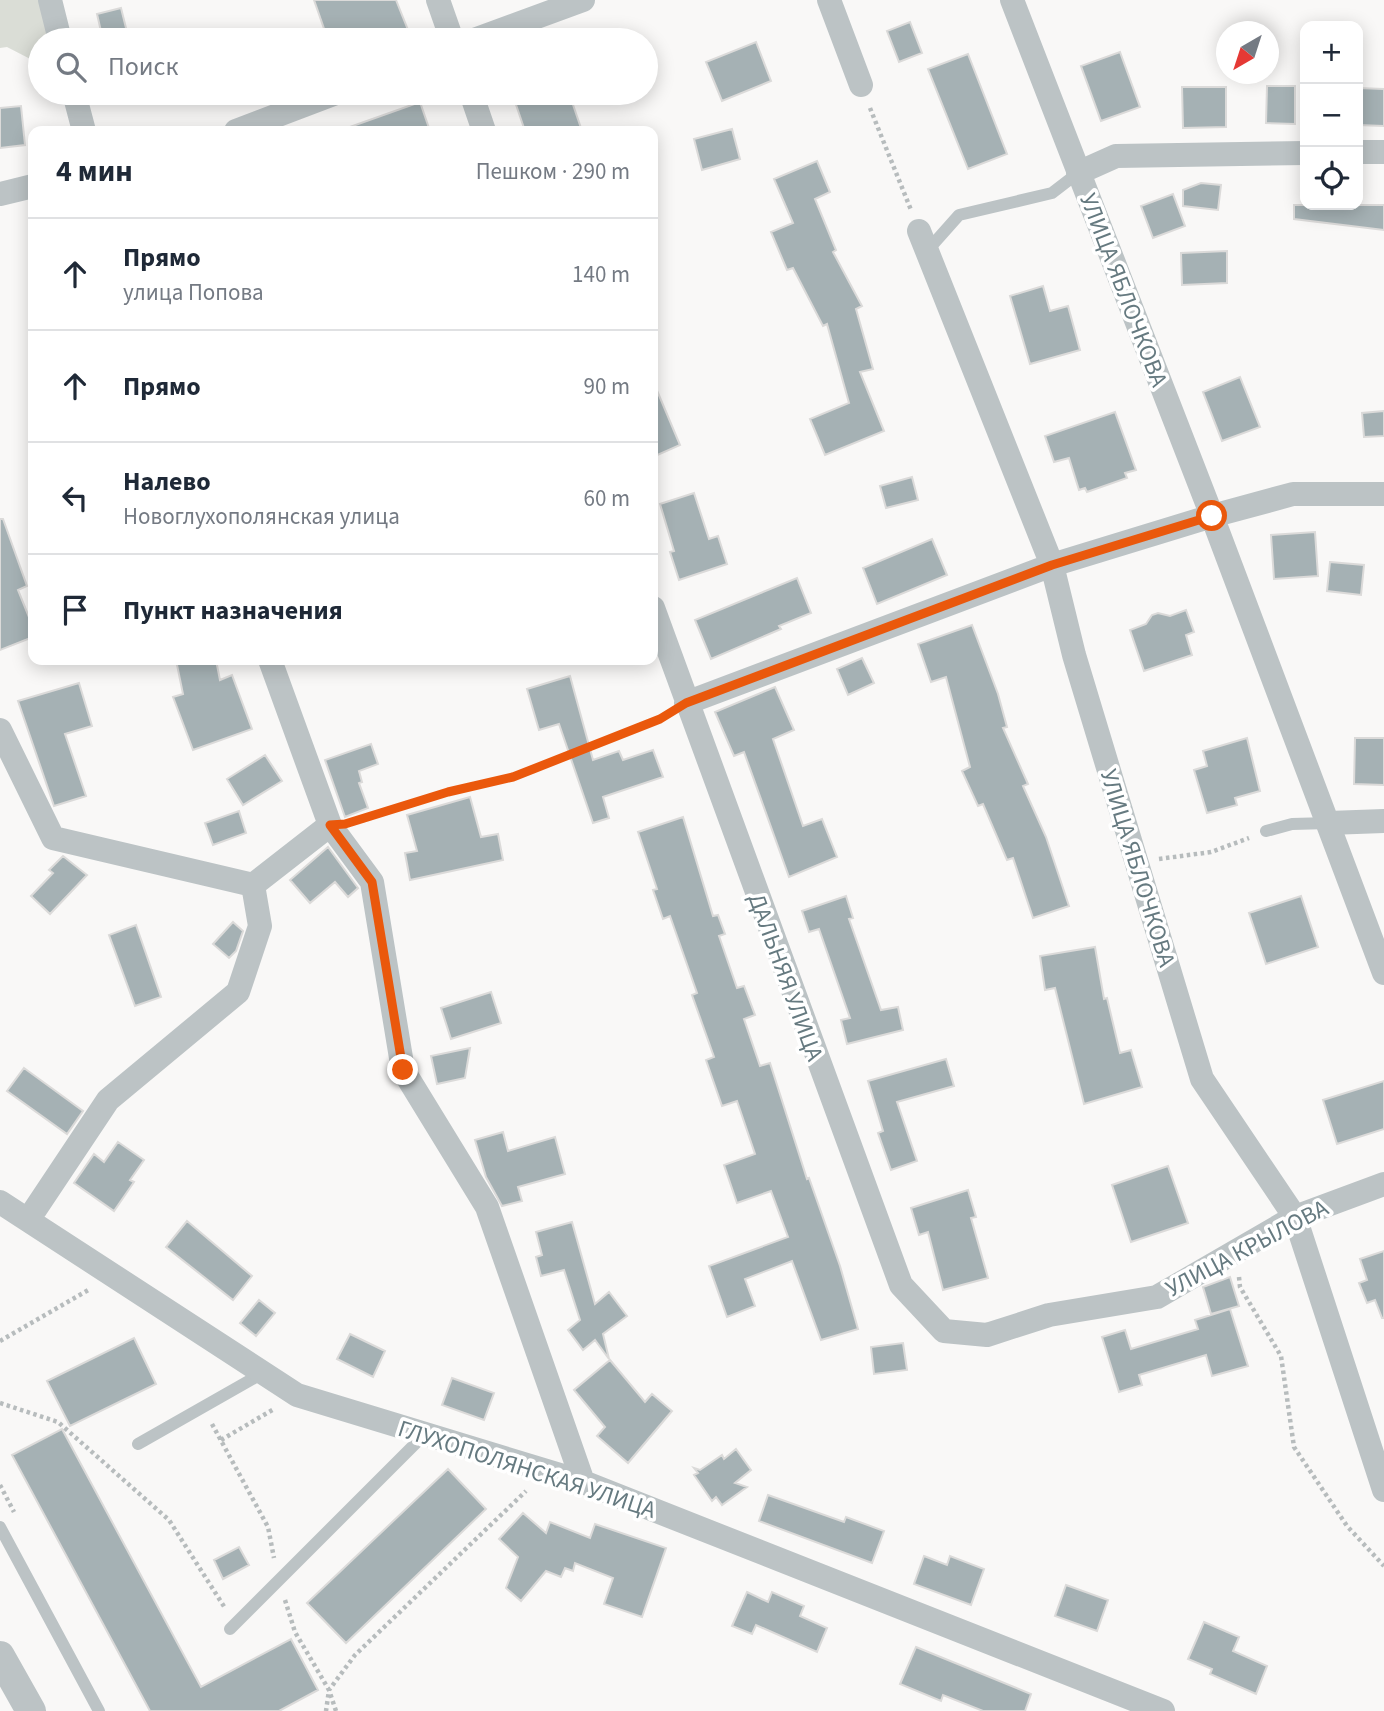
<!DOCTYPE html>
<html lang="ru">
<meta charset="utf-8">
<style>
:root{--surface:#fff;--page:#f2f2f3;--text:#1f2937;--muted:#747a83;--line:#e0e1e3}
body{margin:0;font-family:"Source Sans 3",sans-serif;background:var(--page);color:var(--text)}
.controls{position:absolute;right:21px;top:21px;display:grid;overflow:hidden;border-radius:14px;box-shadow:0 4px 18px #0003}
.controls button{width:63px;height:63px;display:grid;place-items:center;padding:0;border:0;border-bottom:2px solid var(--line);background:var(--surface);color:var(--text);font:35px sans-serif}
.compass{position:absolute;left:1216px;top:21px;width:63px;height:63px;border-radius:50%;background:var(--surface);box-shadow:0 4px 18px #0003;rotate:219deg}
.stop{position:absolute;width:21px;height:21px;margin:-16px;border:5px solid #ea580c;border-radius:50%;background:#fff}
.stop.end{background:#ea580c;border-color:#fff;box-shadow:0 2px 7px #0008}
.list{margin:0;padding:0;list-style:none}
h2{display:flex;justify-content:space-between;align-items:center;height:91px;margin:0;padding:0 28px;font-size:30px}
h2 small{font-size:23px;font-weight:400;color:var(--muted)}
.list li{display:grid;grid-template-columns:46px 1fr auto;gap:21px;align-items:center;box-sizing:border-box;height:112px;padding:0 28px;border-top:2px solid var(--line)}
.list b{display:block;font-size:26px;white-space:nowrap}
.list p{margin:0;font-size:23px;white-space:nowrap;color:var(--muted)}
.list em{font-size:23px;font-style:normal;color:var(--muted)}
.icon{flex:none;width:38px;height:38px;fill:none;stroke:currentColor;stroke-width:2;stroke-linecap:round;stroke-linejoin:round}
.map{position:relative;flex:none;width:1384px;height:1711px;overflow:hidden}
.search{position:absolute;background:var(--surface);box-shadow:0 4px 18px #0003;left:28px;top:28px;width:630px;height:77px;display:flex;align-items:center;gap:18px;box-sizing:border-box;padding:0 24px;border-radius:38px;color:var(--muted);font-size:26px}
.panel{position:absolute;background:var(--surface);box-shadow:0 4px 18px #0003;left:28px;top:126px;width:630px;height:539px;border-radius:14px}
.map>svg:first-child{display:block}
.green{fill:#daddd6}
.building{fill:#a5b1b4;stroke:#dbdad9;stroke-width:2}
.lines{fill:none;stroke-linecap:round;stroke-linejoin:round}
.path{stroke:#b7bcbd;stroke-width:4.5;stroke-dasharray:3.5 3.5;stroke-linecap:butt}
.service{stroke:#bcc3c5;stroke-width:12}
.minor{stroke:#bcc3c5;stroke-width:24}
.tertiary{stroke:#bcc3c5;stroke-width:30}
.route{stroke:#ea580c;stroke-width:9}
.labels{text-anchor:middle;stroke-width:7;stroke-linejoin:round;paint-order:stroke}
.street-label{font-size:24px;fill:#667a80;stroke:#fff}
</style>
<div class="map">
<svg width="1384" height="1711" viewBox="0 0 1384 1711">
<rect width="100%" height="100%" fill="#f9f8f7"/>
<!-- green -->
<path class="green" d="M0 0H43L53 40H40V64L7 47 0 48Z"/>
<!-- building -->
<path class="building" d="M314 0H396L412 40H328Z
M121 8 129 40H103L97 14Z
M910 22 922 53 899 62 887 31Z
M756 42 771 81 722 101 706 62Z
M1120 52 1140 107 1101 121 1081 66Z
M968 54 1007 154 968 169 928 69Z
M1267 86H1295V124L1266 123Z
M1182 87H1226V127L1183 128Z
M1358 88 1384 89V126L1358 125Z
M512 93H569L582 131H525Z
M420 102 430 131H347V128Z
M21 106 25 145 0 148V108Z
M732 129 740 159 702 170 694 139Z
M817 161 830 192 815 199 836 250 833 252 862 306 856 309 873 369 860 372 884 431 825 455 810 419 849 403 827 324 823 326 793 268 787 270 771 232 793 223 774 179Z
M1201 183 1221 185 1218 210 1183 206V190Z
M1173 194 1185 226 1153 238 1141 206Z
M1294 205H1384V230L1294 219Z
M1227 251V283L1182 285 1181 253Z
M1043 286 1050 311 1068 306 1080 350 1030 364 1010 296Z
M1240 377 1260 427 1222 441 1203 392Z
M653 381 680 445 653 457Z
M1384 411V436L1364 437 1362 413Z
M1115 412 1136 470 1125 473 1127 478 1087 492 1085 488 1079 490 1069 458 1054 462 1045 436Z
M912 477 918 500 886 508 880 486Z
M694 493 709 539 718 536 727 564 679 580 670 552 674 551 660 504Z
M0 519H3L27 586 18 590 33 627V637L0 650Z
M1315 532 1318 576 1274 579 1271 535Z
M932 539 947 575 877 604 863 568Z
M1330 562 1364 565 1361 595 1327 591Z
M797 578 811 613 779 626 781 629 711 659 695 620Z
M1186 610 1194 632 1186 635 1192 655 1144 671 1130 630 1146 624 1152 615 1158 613 1170 616Z
M972 625 998 694 1007 727 1003 728 1028 784 1023 786 1046 837 1069 906 1033 918 1013 858 1007 860 983 804 978 806 962 771 970 767 946 677 931 682 918 644Z
M862 658 874 683 848 695 837 669Z
M176 660H216L220 680 232 675 252 729 193 750 173 697 183 694Z
M570 676 593 760 619 751 623 760 653 750 663 777 603 797 609 818 593 823 559 724 539 730 527 689Z
M79 683 92 726 65 734 86 796 54 806 18 701Z
M775 687 794 730 773 739 803 826 822 819 837 857 789 877 744 752 734 756 715 712Z
M1247 738 1260 791 1235 798 1237 805 1207 813 1194 770 1207 766 1203 751Z
M1355 738H1384V785L1354 784Z
M371 744 378 764 359 771 362 782 359 783 368 808 345 817 325 760Z
M265 755 282 781 243 805 227 779Z
M470 797 481 837 498 834 503 860 410 880 405 853 417 851 407 815Z
M239 811 246 833 213 845 205 823Z
M683 817 713 916 718 915 725 934 719 936 737 988 744 986 755 1015 744 1019 760 1066 770 1063 807 1179 809 1178 840 1266 858 1329 821 1340 792 1261 745 1279 755 1306 727 1317 709 1266 788 1237 771 1191 737 1203 724 1165 755 1154 737 1101 722 1106 706 1060 714 1057 692 995 697 993 670 916 663 919 653 890 657 889 638 832Z
M328 847 358 888 348 897 335 882 310 903 290 880Z
M63 856 87 875 50 914 31 896 53 873 49 870Z
M846 896 853 918 849 919 881 1010 898 1007 903 1030 847 1044 841 1020 850 1018 819 929 809 932 802 911Z
M1301 896 1318 947 1266 964 1249 913Z
M233 922 243 931 236 951 229 958 213 944Z
M136 925 161 997 135 1006 109 935Z
M1095 947 1104 999 1107 998 1120 1053 1131 1050 1142 1087 1084 1104 1055 988 1045 990 1040 956Z
M491 992 501 1023 451 1039 441 1008Z
M470 1048 465 1078 437 1084 431 1056Z
M946 1059 954 1086 897 1102 917 1161 891 1170 878 1133 883 1131 868 1081Z
M24 1068 83 1111 67 1134 7 1091Z
M1384 1081V1129L1337 1144 1323 1100Z
M503 1132 508 1151 555 1137 565 1174 518 1187 522 1201 502 1206 486 1177 475 1140Z
M118 1142 144 1160 130 1180 134 1182 114 1211 74 1183 94 1154 104 1162Z
M1168 1166 1188 1223 1131 1242 1112 1185Z
M968 1190 976 1217 971 1218 988 1278 943 1290 928 1232 919 1235 911 1208Z
M187 1221 252 1276 233 1300 166 1247Z
M572 1222 595 1304 609 1292 627 1316 603 1334 609 1359 595 1340 583 1350 568 1330 580 1320 564 1270 541 1276 536 1257 542 1255 536 1232Z
M1384 1251V1318H1382L1375 1300 1367 1303 1359 1283 1367 1280 1360 1259Z
M1230 1277 1239 1306 1211 1314 1203 1287Z
M259 1300 275 1313 256 1336 240 1323Z
M1230 1309 1248 1366 1212 1376 1206 1355 1139 1375 1142 1385 1119 1392 1102 1337 1125 1330 1131 1349 1198 1329 1195 1320Z
M350 1334 385 1351 373 1377 337 1359Z
M134 1338 156 1384 70 1426 47 1381Z
M903 1343 907 1370 874 1374 871 1347Z
M610 1360 645 1402 652 1394 672 1411 628 1463 597 1436 605 1427 574 1390Z
M452 1378 494 1393 484 1420 442 1405Z
M62 1429 201 1687 291 1639 318 1690 279 1711H150L12 1455Z
M736 1449 751 1470 735 1483 747 1487 722 1505 716 1497 712 1501 694 1475 698 1473 694 1468 700 1470 722 1455 724 1459Z
M448 1469 486 1509 346 1643 307 1603Z
M768 1495 844 1522 846 1517 884 1531 872 1563 759 1521Z
M523 1513 546 1533 550 1522 590 1538 595 1524 666 1548 642 1617 604 1604 613 1578 575 1563 573 1571 565 1568 561 1577 546 1571 521 1601 506 1588 518 1557 499 1539Z
M239 1547 249 1565 223 1579 214 1560Z
M924 1556 947 1565 950 1556 984 1569 971 1605 914 1584Z
M1066 1585 1108 1600 1097 1631 1055 1616Z
M747 1592 768 1602 772 1592 804 1606 800 1616 827 1628 817 1652 756 1625 752 1634 732 1626Z
M1204 1622 1239 1637 1233 1651 1267 1666 1256 1694 1210 1674 1212 1669 1188 1659Z
M916 1647 1031 1694 1025 1711H983L943 1695 941 1701 900 1684Z"/>
<g class="lines">
<!-- path -->
<path class="path" d="M870 108 911 210
M356 821 448 791 513 777 665 716
M1159 859 1211 852 1249 838
M1239 1277 1240 1287 1281 1356 1294 1447 1347 1526 1384 1566
M0 1341 90 1289
M0 1403 58 1422 169 1520 225 1608
M212 1424 268 1527 274 1558
M221 1440 274 1409
M0 1485 14 1512
M285 1600 295 1632 329 1690 326 1711
M336 1711 329 1690 355 1655 526 1491"/>
<!-- service -->
<path class="service" d="M927 251 959 215 1052 193 1078 173
M1266 831 1292 824 1329 823
M138 1444 261 1374
M0 1527 99 1711
M230 1629 425 1434"/>
<!-- minor -->
<path class="minor" d="M50 0 60 40
M438 0 452 40
M829 0 861 85
M1012 0 1212 516 1384 973
M474 40 583 0
M74 93 84 131
M471 93 484 131
M236 131 336 93
M1358 152H1384
M1078 173 1116 156 1305 153
M0 194 33 186
M919 231 1052 565 1074 655 1202 1079 1295 1217 1384 1490
M653 608 901 1285 944 1331 987 1335 1049 1315 1157 1297 1295 1217 1384 1184
M270 660 330 825 372 882 403 1070 487 1207 583 1482
M686 703 1052 565 1212 516 1293 494H1384
M0 730 53 838 253 885 330 825
M1329 823 1384 821
M0 1202 297 1395 583 1482 1163 1711
M28 1220 108 1100 238 992 260 926 253 885"/>
<!-- tertiary -->
<path class="tertiary" d="M0 1656 31 1711"/>
</g>
<g class="lines">
<!-- route -->
<path class="route" d="M403 1070 372 882 330 825 345 824 448 792 513 777 660 719 686 703 1052 565 1212 516"/>
</g>
<g class="labels">
<!-- street labels -->
<g class="street-label">
<text transform="translate(1124 290) rotate(69)" y="8">УЛИЦА ЯБЛОЧКОВА</text>
<text transform="translate(1138 868) rotate(73)" y="8">УЛИЦА ЯБЛОЧКОВА</text>
<text transform="translate(786 977) rotate(70)" y="8">ДАЛЬНЯЯ УЛИЦА</text>
<text transform="translate(1247 1248) rotate(-28)" y="8">УЛИЦА КРЫЛОВА</text>
<text transform="translate(527 1469) rotate(18)" y="8">ГЛУХОПОЛЯНСКАЯ УЛИЦА</text>
</g>
</g>
</svg>
<div class="controls">
<button>+</button>
<button>−</button>
<button><svg class="icon" aria-label="locate" viewBox="0 0 24 24"><circle cx="12" cy="12" r="6"/><path d="M12 2v4M12 18v4M2 12h4M18 12h4"/></svg></button>
</div>
<svg class="compass" viewBox="-18 -18 36 36"><path d="M0-13l5 13h-10z" fill="#e53935"/><path d="M0 13l5-13h-10z" fill="#747a83"/></svg>
<div class="stop" style="left:1212px;top:516px"></div>
<div class="stop end" style="left:403px;top:1070px"></div>
<div class="search"><svg class="icon" aria-label="search" viewBox="0 0 24 24"><circle cx="10" cy="10" r="6"/><path d="M15 15l6 6"/></svg>Поиск</div>
<section class="panel">
<h2>4 мин<small>Пешком · 290 m</small></h2>
<ul class="list">
<li><svg class="icon" aria-label="ahead" viewBox="0 0 24 24"><path d="M12 20V5M6 11l6-6 6 6"/></svg><div><b>Прямо</b><p>улица Попова</p></div><em>140 m</em></li>
<li><svg class="icon" aria-label="ahead" viewBox="0 0 24 24"><path d="M12 20V5M6 11l6-6 6 6"/></svg><div><b>Прямо</b></div><em>90 m</em></li>
<li><svg class="icon" aria-label="left" viewBox="0 0 24 24"><path d="M17 20v-9H6M10 6l-5 5 5 5"/></svg><div><b>Налево</b><p>Новоглухополянская улица</p></div><em>60 m</em></li>
<li><svg class="icon" aria-label="arrive" viewBox="0 0 24 24"><path d="M6 21V4h12l-3 4 3 4H6"/></svg><div><b>Пункт назначения</b></div></li>
</ul>
</section>
</div>
